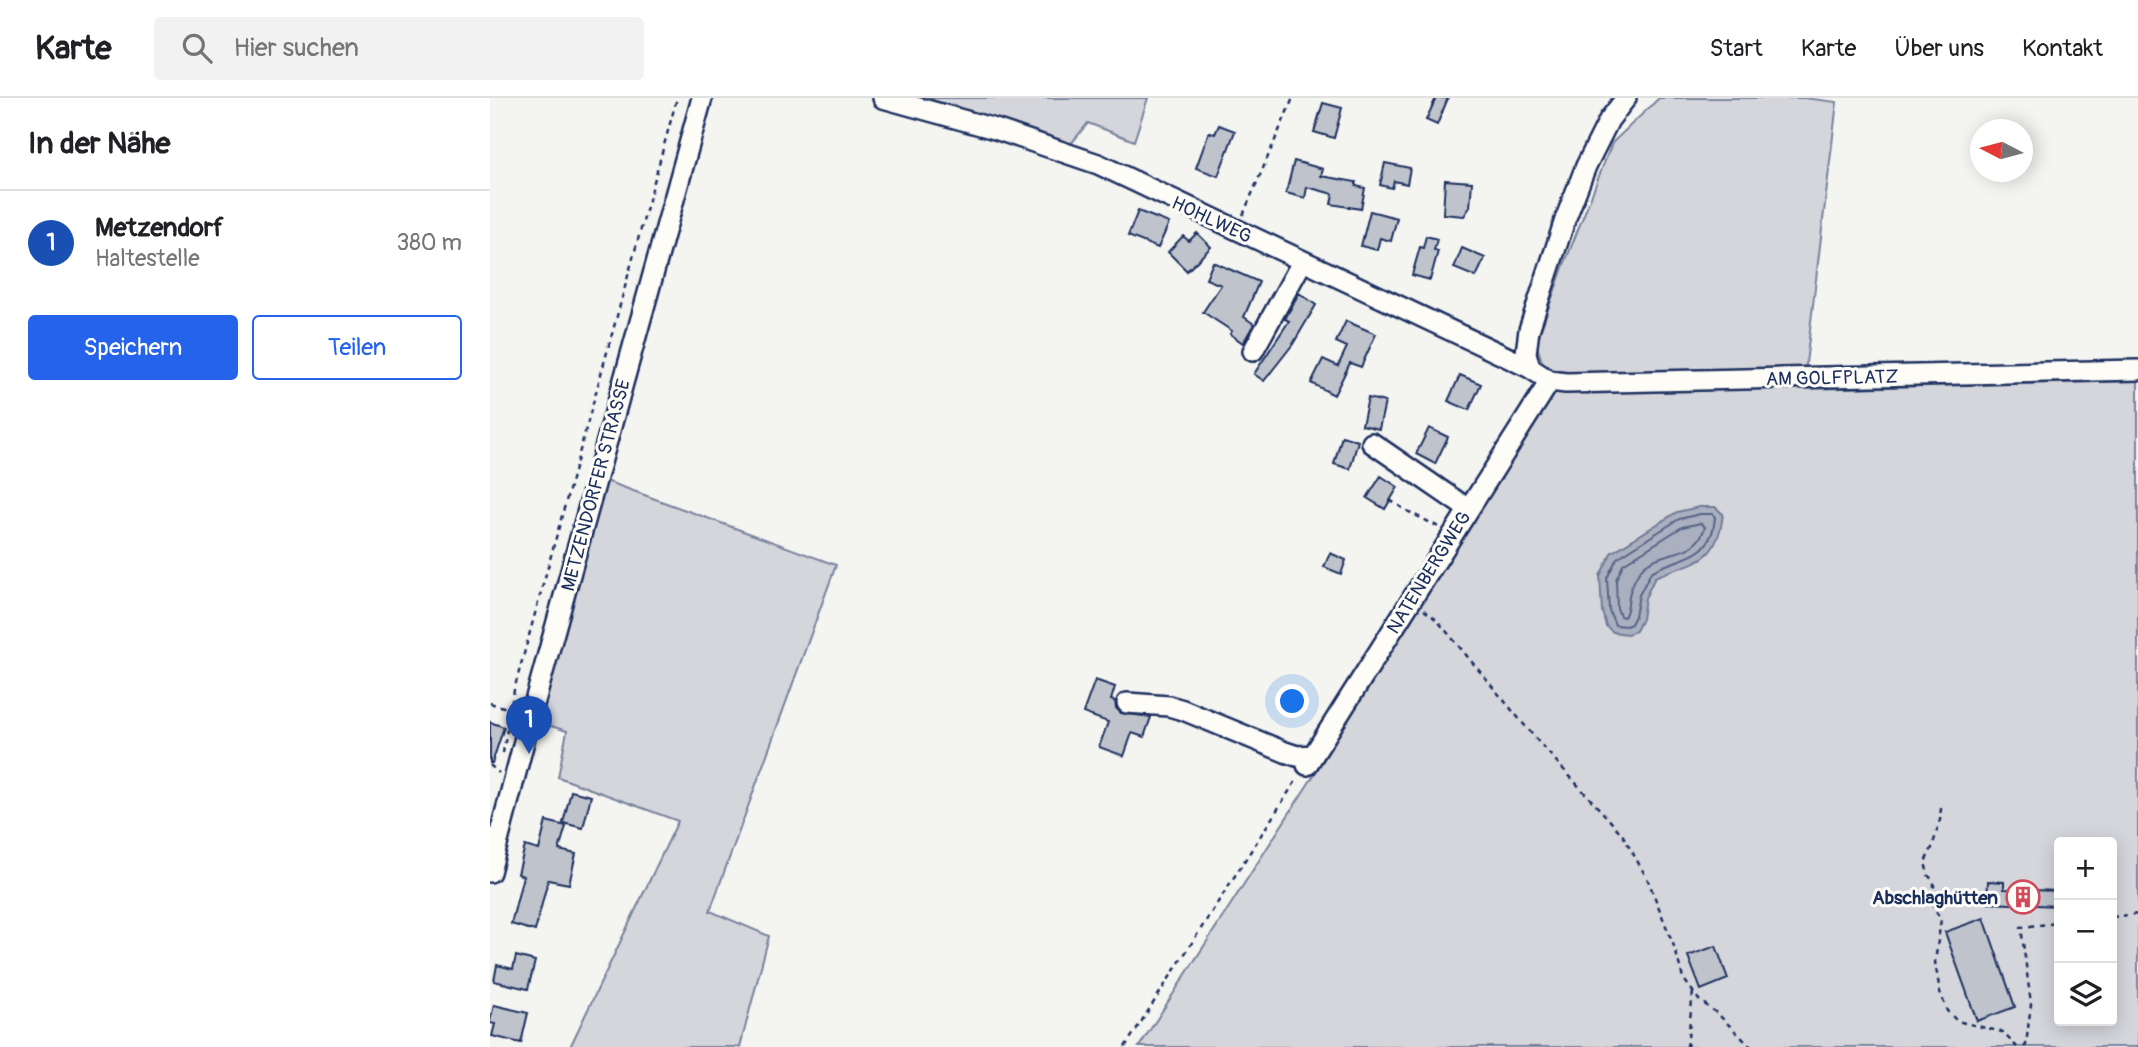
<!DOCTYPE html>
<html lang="de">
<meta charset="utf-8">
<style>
:root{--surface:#fff;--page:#f2f2f2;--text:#202124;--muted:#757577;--line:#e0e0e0;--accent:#2563eb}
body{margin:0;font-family:Pangolin,sans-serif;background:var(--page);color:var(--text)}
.controls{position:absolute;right:21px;bottom:21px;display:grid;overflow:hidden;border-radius:7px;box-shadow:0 4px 18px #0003}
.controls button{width:63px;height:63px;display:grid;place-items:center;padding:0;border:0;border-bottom:2px solid var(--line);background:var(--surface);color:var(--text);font:35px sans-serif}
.compass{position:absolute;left:1480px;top:21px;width:63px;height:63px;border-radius:50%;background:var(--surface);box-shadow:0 4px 18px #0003;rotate:276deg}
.you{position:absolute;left:803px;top:604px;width:24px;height:24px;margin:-18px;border:5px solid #fff;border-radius:50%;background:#1a73e8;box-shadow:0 0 0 10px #1a73e833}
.badge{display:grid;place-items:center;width:46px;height:46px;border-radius:50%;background:var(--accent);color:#fff;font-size:23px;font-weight:700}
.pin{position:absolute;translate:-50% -58px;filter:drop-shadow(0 2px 4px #0008)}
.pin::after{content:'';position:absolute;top:37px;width:24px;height:21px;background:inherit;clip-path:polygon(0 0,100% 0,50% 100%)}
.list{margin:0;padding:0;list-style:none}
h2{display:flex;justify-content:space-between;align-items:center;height:91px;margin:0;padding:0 28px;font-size:30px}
h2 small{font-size:23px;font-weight:400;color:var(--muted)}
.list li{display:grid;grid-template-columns:46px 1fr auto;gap:21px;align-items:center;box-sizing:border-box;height:105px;padding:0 28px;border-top:2px solid var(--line)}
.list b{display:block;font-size:26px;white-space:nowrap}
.list p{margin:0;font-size:23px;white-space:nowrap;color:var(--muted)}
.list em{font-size:23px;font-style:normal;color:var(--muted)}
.actions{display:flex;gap:14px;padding:21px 28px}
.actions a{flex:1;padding:16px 0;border:2px solid var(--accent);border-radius:7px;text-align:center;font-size:24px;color:var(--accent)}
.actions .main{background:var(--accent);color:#fff}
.icon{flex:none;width:38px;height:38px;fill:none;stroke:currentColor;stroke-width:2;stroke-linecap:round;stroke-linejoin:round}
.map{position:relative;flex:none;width:1648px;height:949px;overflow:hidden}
header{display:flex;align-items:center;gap:42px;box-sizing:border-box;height:98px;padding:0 35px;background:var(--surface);border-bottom:2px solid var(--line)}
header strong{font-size:33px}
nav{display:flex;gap:38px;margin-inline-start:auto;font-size:24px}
.search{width:490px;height:63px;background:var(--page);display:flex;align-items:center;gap:18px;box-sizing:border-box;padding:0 24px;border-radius:7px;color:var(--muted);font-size:26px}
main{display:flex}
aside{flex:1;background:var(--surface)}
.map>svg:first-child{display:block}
.green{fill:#d4d6db;stroke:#78829c;stroke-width:2;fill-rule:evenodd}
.water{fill:#aab0bf;stroke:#717c98;stroke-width:2}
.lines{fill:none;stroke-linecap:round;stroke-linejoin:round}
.shore{stroke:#546385;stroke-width:2}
.building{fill:#bfc3cc;stroke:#1b2f5e;stroke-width:2}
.minor-casing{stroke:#1b2f5e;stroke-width:24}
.path{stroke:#1b2f5e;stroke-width:2.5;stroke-dasharray:5 5;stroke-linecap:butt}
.minor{stroke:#fdfcf7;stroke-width:19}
.labels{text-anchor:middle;stroke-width:6;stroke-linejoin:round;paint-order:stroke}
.street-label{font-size:19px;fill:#1b2f5e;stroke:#fdfcf7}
.poi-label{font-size:19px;font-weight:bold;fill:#1b2f5e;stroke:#fdfcf7;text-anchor:end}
</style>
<header>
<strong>Karte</strong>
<div class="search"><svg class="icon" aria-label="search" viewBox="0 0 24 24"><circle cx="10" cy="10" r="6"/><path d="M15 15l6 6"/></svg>Hier suchen</div>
<nav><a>Start</a><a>Karte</a><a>Über uns</a><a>Kontakt</a></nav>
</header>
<main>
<aside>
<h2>In der Nähe<small></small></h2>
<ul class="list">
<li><span class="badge" style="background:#1a4fb4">1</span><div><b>Metzendorf</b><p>Haltestelle</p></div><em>380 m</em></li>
</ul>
<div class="actions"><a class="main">Speichern</a><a>Teilen</a></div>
</aside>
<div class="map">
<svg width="1648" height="949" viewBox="0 0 1648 949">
<rect width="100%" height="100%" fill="#f4f4f1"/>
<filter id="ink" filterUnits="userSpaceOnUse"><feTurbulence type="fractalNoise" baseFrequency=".0143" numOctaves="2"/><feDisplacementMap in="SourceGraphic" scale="14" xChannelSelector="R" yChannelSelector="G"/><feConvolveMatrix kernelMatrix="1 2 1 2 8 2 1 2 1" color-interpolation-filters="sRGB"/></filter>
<g filter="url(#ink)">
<!-- green -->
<path class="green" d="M436 0H658L644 43 598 25 580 47Z
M1169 0H1314L1347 4 1313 291 1648 283V949H649L824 677 1061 291 1046 245 1074 167 1122 45ZM1569 744H1622V923H1569Z
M116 383 346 467 220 813 279 838 250 949H80L188 723 68 679 77 633 45 623Z"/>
<!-- water -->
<path class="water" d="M1209 409H1225L1233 416C1227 467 1205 462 1165 479L1155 500 1152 521 1146 533 1137 536 1123 534 1116 528 1112 513 1110 478 1121 455 1187 414Z"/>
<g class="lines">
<!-- shore -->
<path class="shore" d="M1210 416H1222L1225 419C1222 463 1191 457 1161 474L1149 497 1145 518 1141 526 1136 528 1125 527 1119 512 1117 480 1127 460 1189 421Z
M1211 425 1215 429C1206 459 1180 451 1158 465 1149 470 1141 488 1139 498 1138 506 1138 513 1134 519L1130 518 1127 510 1126 482 1133 466 1192 429Z"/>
</g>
<!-- building -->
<path class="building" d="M946 0H958L947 27 936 22Z
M833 5 852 10 844 40 824 34Z
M729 27 745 33 728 78 706 70 719 34 725 36Z
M804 63 833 71 831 78 866 84V88L875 90 871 111 841 106 843 96 817 89 815 100 796 95Z
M895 65 920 70 917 86 904 83 902 90 890 87Z
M955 82 982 84 980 109 974 118 953 116Z
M648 113 679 125 668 150 638 138Z
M880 113 907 120 901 143 890 140 887 152 871 148Z
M707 135 721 149 697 173 678 154 693 138 699 143Z
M936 138 947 141 944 152 948 153 940 182 922 177 930 149 933 150Z
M972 150 995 160 986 179 964 170Z
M723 164 769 184 754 219 764 226 753 245 740 236 742 233 713 214 731 187 716 181Z
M809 195 826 207 803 246 774 283 764 276 799 223 795 221Z
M856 223 886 236 871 269 860 265 844 297 821 285 833 261 848 268 857 249 846 244Z
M970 277 991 286 979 312 958 303Z
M878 300 895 304 889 331 872 327Z
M939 330 958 339 945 366 926 356Z
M852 338 868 343 860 371 844 366Z
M891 378 908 389 895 411 877 400Z
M840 455 856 462 851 476 834 469Z
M605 582 625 589 621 602 625 603 626 610 631 615 661 619 654 639 642 635 634 658 609 649 618 624 593 615Z
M0 624 14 629 2 665H0Z
M81 693 101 698 93 730 73 725Z
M56 723 76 728 69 752 86 756 79 786 58 782 45 833 21 826 33 778 28 776 35 748 49 752Z
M1498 783 1514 784V791L1569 793V808L1497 805Z
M1494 820 1525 909 1487 923 1455 834Z
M1226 848 1238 881 1211 892 1198 858Z
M26 858 45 863 38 891 4 883 7 867 23 871Z
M4 907 38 915 31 945 2 938 5 926 0 925V923Z"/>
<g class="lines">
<defs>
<path id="minor" d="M393 0 505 31 608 66 1040 270 1060 283 1076 285 1648 272
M763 253 812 164
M1040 270 1036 255 1039 232 1075 122 1096 68 1119 22 1136 0
M882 345 978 411
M637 605 679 608 693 612 795 654 807 658 823 657
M817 667 1060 283
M0 774 37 632 212 0"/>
</defs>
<!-- minor casing -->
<use href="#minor" class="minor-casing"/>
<!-- path -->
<path class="path" d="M753 117 803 0
M900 402 917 413 949 429
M934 512 947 522 1046 641 1132 736 1158 782 1185 851 1193 880 1209 902 1229 917 1261 949
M0 605 20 611
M13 655 24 592 187 0
M0 667 9 675
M1451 710 1450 722 1442 750 1435 764 1438 777 1444 784V811L1451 821 1445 864 1450 894 1457 913 1467 923 1512 934 1527 949
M1622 819 1648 816
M635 949 807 681
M1197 949 1203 894
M1534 949 1536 947 1541 906 1531 829 1569 825"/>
<!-- minor -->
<use href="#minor" class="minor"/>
</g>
</g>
<!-- icons -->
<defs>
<symbol id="building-ring" viewBox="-11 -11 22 22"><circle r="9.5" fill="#fdfcf7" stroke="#d1495b" stroke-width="1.5"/><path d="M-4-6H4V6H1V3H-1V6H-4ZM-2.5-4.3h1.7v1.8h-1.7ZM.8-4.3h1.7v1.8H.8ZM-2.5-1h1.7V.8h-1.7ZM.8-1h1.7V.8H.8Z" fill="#d1495b"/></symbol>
</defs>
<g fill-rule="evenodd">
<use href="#building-ring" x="1514" y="780" width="38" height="38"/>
</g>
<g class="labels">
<!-- street labels -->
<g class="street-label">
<text transform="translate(722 121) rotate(25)" y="7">HOHLWEG</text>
<text transform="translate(1342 279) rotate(-1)" y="7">AM GOLFPLATZ</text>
<text transform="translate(105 387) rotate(-75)" y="7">METZENDORFER STRASSE</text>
<text transform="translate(938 474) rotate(-58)" y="7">NATENBERGWEG</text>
</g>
<!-- poi labels -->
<g class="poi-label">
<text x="1508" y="806">Abschlaghütten</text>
</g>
</g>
</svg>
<div class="controls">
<button>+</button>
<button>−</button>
<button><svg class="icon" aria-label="layers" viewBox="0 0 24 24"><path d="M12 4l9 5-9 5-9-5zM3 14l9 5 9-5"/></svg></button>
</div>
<svg class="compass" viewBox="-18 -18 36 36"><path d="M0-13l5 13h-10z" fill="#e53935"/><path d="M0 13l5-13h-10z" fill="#757577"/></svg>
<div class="you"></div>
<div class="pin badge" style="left:39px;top:656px;background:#1a4fb4">1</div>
</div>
</main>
